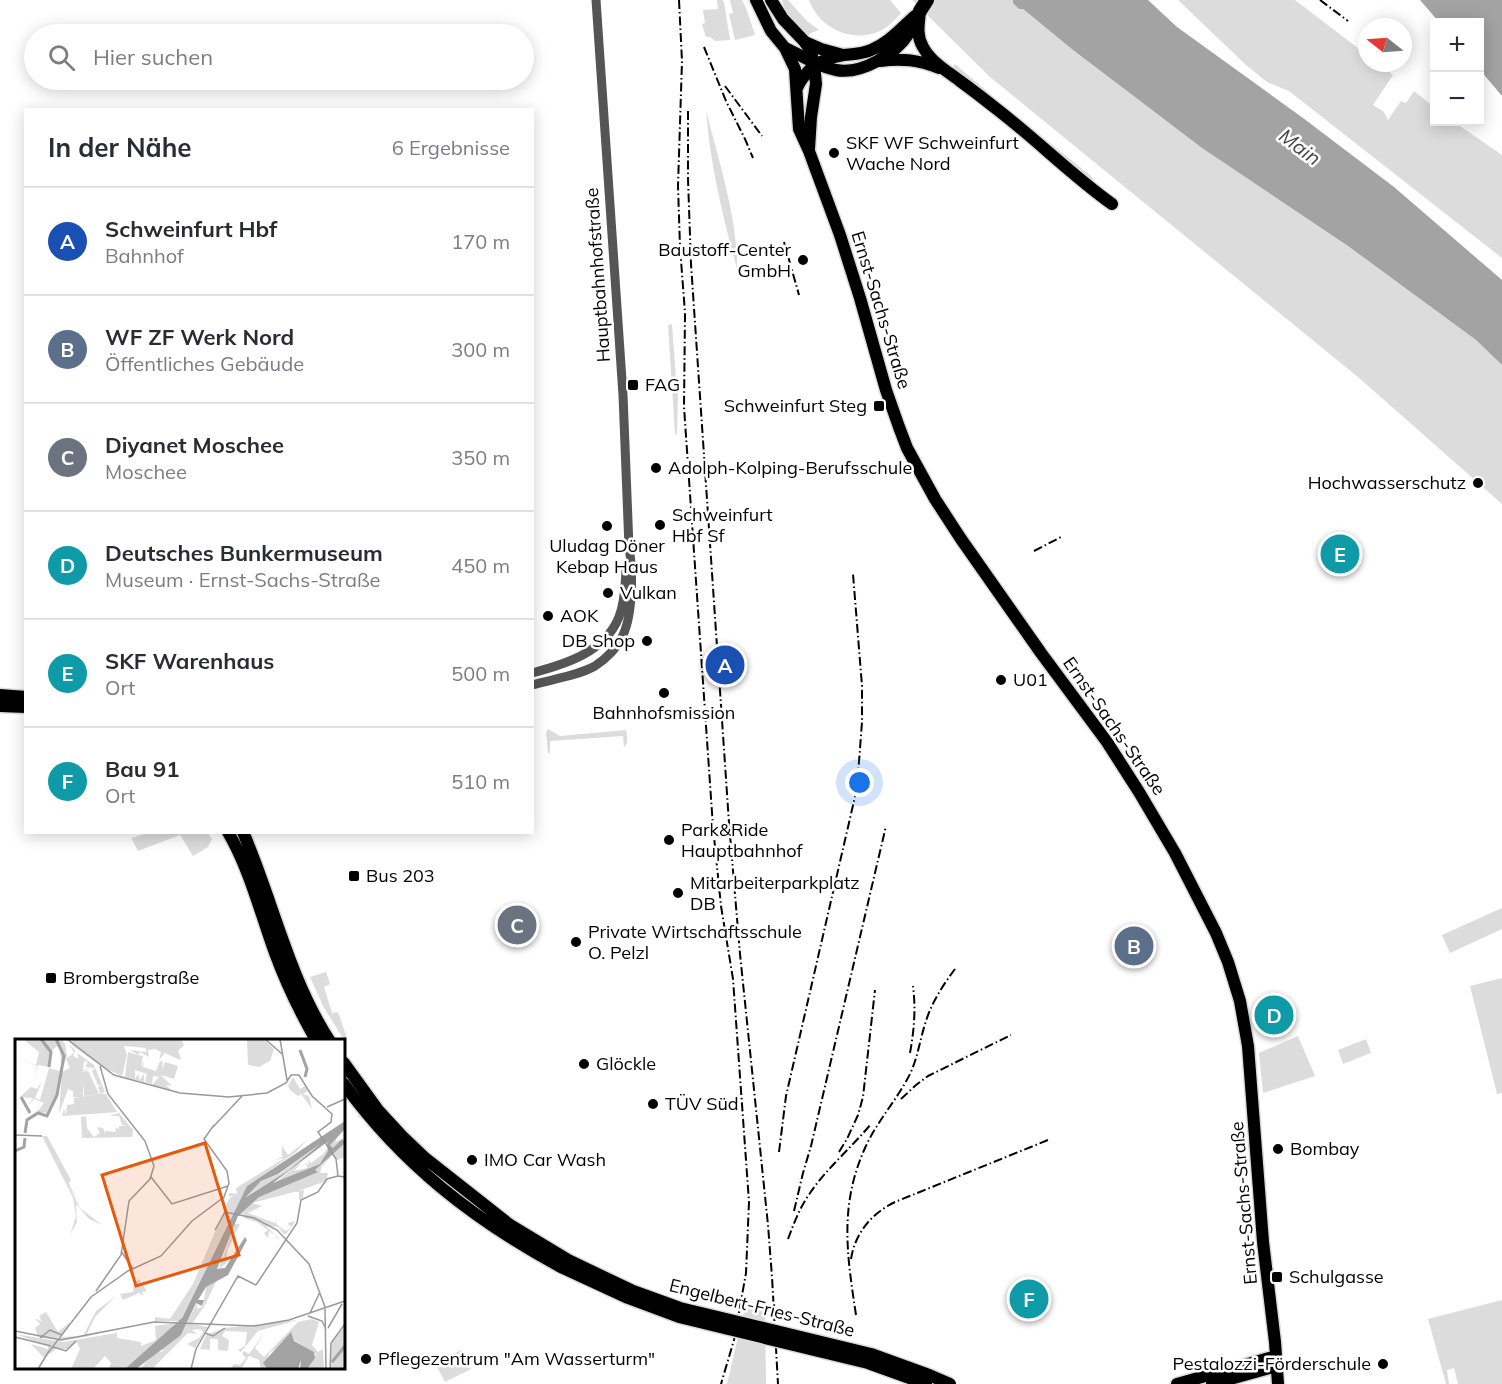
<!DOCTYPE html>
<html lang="de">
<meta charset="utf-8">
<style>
:root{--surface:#fff;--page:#f7f7f7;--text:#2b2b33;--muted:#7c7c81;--line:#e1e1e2;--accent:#b45309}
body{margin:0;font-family:Mulish,sans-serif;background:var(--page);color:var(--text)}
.controls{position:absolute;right:18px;top:18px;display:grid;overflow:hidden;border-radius:0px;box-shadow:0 3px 15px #0003}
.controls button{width:54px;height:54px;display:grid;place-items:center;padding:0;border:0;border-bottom:2px solid var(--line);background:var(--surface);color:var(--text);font:30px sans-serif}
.compass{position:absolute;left:1358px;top:18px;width:54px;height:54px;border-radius:50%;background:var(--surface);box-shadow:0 3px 15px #0003;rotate:287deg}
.you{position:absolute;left:860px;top:783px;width:21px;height:21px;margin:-15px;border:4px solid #fff;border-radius:50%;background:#1a73e8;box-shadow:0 0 0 9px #1a73e833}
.badge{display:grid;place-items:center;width:39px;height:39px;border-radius:50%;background:var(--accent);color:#fff;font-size:20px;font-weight:700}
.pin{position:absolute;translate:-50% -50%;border:3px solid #fff;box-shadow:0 2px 6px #0006}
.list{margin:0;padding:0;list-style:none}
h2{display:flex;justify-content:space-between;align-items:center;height:78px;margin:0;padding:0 24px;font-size:26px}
h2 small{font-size:20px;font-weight:400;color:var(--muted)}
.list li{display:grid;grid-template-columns:39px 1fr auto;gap:18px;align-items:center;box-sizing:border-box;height:108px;padding:0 24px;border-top:2px solid var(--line)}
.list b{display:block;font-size:22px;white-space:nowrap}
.list p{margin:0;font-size:20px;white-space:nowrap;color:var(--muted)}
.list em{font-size:20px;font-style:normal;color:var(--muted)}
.icon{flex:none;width:33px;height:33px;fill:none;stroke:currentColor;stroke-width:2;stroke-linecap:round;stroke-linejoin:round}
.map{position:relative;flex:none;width:1502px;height:1384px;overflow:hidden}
.search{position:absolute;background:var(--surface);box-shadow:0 3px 15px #0003;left:24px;top:24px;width:510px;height:66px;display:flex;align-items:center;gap:15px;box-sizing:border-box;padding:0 21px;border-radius:33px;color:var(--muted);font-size:22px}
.panel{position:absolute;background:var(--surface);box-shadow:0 3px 15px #0003;left:24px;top:108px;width:510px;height:726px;border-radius:0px}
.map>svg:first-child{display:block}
.green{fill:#dcdcdc}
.water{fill:#a3a3a3}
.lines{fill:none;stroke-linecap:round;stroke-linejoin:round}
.major-casing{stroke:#dbdbdb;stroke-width:15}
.highway-casing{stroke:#dbdbdb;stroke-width:16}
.minor{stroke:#555;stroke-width:9}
.major{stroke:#000;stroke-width:12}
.highway{stroke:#000;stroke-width:14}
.rail{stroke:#000;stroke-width:2;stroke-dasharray:9 3 1.5 3;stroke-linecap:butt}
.major-bridge-casing{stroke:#dbdbdb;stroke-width:15;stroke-linecap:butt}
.major-bridge{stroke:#000;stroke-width:12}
.poi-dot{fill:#000;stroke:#fff;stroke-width:2}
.labels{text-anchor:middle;stroke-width:5;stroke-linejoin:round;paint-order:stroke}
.poi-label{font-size:18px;fill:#000;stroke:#fff;text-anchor:start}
.street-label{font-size:18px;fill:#000;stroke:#fff}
.water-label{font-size:20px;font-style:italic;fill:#444;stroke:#fff}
.inset-river{fill:none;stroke:#a3a3a3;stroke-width:3}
.inset-road{fill:none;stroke:#999;stroke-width:1.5}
.view{fill:#e8590c;fill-opacity:0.15;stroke:#e8590c;stroke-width:3}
.inset-edge{fill:none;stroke:#000;stroke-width:3}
</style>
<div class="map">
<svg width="1502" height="1384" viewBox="0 0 1502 1384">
<rect width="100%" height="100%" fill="#fff"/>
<!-- green -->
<path class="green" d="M717 0H722L724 2 730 40 715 41 710 37H706L702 24 705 23 703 10 718 9Z
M730 0H742L746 8 755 35 735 40 729 14 733 13Z
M782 0H788L807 21 819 30 811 33 807 37C795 25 786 16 782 0Z
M809 0H890L901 13C894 21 885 30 875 33 848 42 818 26 809 0Z
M912 0H1013V3L1023 9 1073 50 1202 148 1348 246 1476 340 1502 365V504L1358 377 990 77Z
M1178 0H1295L1367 55V63H1378L1393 75 1373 105 1384 112 1388 120 1401 101 1406 103 1414 91 1434 107V122H1454L1502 155V258L1289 91 1267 82 1246 65Z
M955 64 1009 110 1091 176 1100 189 1001 106 952 68Z
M706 110C718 159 738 219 737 269 723 217 710 164 706 110Z
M672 324 676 379 679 390 678 394 677 434H675L668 325Z
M548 729 560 736 626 730C627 735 629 743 624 747L623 736 550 741V753H548L546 732Z
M207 832 212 839 208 847 193 856 180 835 138 851 131 838 148 833Z
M1502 908V929L1450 953 1442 935Z
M326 972 330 984 324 987 332 1013 338 1012 347 1038 344 1040 323 1006 310 977Z
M1502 978V1093L1497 1094 1470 986Z
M1298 1036 1315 1076 1263 1093 1259 1053Z
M1366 1039 1371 1053 1343 1064 1338 1050Z
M1502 1300V1384H1458L1454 1368 1447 1370 1449 1384H1446L1428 1319Z
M745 1307H765L766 1384H727Z
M461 1350 471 1369 445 1382 435 1363Z"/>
<!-- water -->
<path class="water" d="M1013 0H1148L1177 27 1303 118 1394 187 1502 280V365L1476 340 1348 246 1202 148 1073 50 1023 9H1019L1013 3Z
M1420 0H1502V96L1480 70V22H1439Z"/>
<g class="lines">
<defs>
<path id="major" d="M756 0 771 31 785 48 795 69 799 129 809 151 840 235 860 298 886 390 899 427 907 448 935 499 961 539 1041 653 1107 742 1139 792 1175 853 1216 933 1228 962 1240 1001 1248 1046 1263 1242 1275 1342 1278 1384
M771 0 783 19 804 41 810 50 814 63 816 84 811 117 809 149
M920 11C919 23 916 36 923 47 931 62 947 71 960 81 974 91 989 103 1003 114 1040 143 1074 177 1112 204
M805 42 821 49 843 55
M785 48C801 55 818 67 836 70 861 75 896 54 909 33 912 28 915 22 918 17
M880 61C902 58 919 60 939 68
M797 88C806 68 822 58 844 55 853 54 862 54 871 50 889 43 901 28 915 16
M0 695 26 697
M0 706 26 707
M228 832C250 870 260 912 275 953 286 983 300 1012 316 1040
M243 832C273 901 288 976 329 1040
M344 1063 378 1110 402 1136 425 1158 510 1225 568 1260
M344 1084C402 1164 474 1220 561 1267
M1177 1384 1276 1356
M1212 1384 1277 1366"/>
<path id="highway" d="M920 11 927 0"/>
</defs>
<!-- major casing -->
<use href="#major" class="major-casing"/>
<!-- highway casing -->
<use href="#highway" class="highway-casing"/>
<!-- minor -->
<path class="minor" d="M532 673C566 664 605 652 619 617 625 602 625 586 626 571
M532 685C553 679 577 676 595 666 606 659 618 647 623 635 633 614 633 571 629 547L623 395 596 0"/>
<!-- major -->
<use href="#major" class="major"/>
<!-- highway -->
<use href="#highway" class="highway"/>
<!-- rail -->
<path class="rail" d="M679 0 682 61 678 186 680 247 685 313 684 407 713 827 721 906 733 979 749 1202 746 1273 734 1340 721 1384
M1320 0 1348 21
M704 47 726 101 745 139 753 158
M725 86 762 136
M688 111V179L691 264 729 823 740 954 768 1225 772 1277 778 1384
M784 242 799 295
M1034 551 1063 536
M910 1053C914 1031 916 1009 913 986
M901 1099 916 1085 928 1076 1011 1035
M779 1152 786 1096 857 788 862 722V686L853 574
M839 1152 847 1139 858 1115 863 1097 875 990
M794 1211 803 1173 811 1146 886 826
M788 1239C794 1223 800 1207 810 1193 827 1168 852 1147 871 1124
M851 1259C855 1233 872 1213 895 1202L1048 1140
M856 1315C847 1255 839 1206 865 1148 877 1121 897 1100 910 1074 918 1057 920 1039 926 1021 932 1002 943 985 955 969"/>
<defs>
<path id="major-bridge" d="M568 1260 633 1291 680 1308 871 1354 929 1375 950 1384
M561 1267 628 1298 679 1317 868 1363 926 1384"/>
</defs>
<!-- major-bridge casing -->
<use href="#major-bridge" class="major-bridge-casing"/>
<!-- major-bridge -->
<use href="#major-bridge" class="major-bridge"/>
</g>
<!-- markers -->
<g class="poi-dot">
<circle cx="834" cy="153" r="6"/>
<circle cx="803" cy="260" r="6"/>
<rect x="627" y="379" width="12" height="12" rx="3"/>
<rect x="873" y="400" width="12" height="12" rx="3"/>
<circle cx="656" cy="468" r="6"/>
<circle cx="1478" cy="483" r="6"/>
<circle cx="660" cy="525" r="6"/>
<circle cx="607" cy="526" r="6"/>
<circle cx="608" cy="593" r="6"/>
<circle cx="548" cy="616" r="6"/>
<circle cx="647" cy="641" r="6"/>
<circle cx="1001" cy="680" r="6"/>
<circle cx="664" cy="693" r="6"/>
<circle cx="669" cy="840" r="6"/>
<rect x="348" y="870" width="12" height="12" rx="3"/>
<circle cx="678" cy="893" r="6"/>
<circle cx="576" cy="942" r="6"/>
<rect x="45" y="972" width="12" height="12" rx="3"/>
<circle cx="584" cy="1064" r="6"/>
<circle cx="653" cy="1104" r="6"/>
<circle cx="1278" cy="1149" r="6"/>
<circle cx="472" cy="1160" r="6"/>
<rect x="1271" y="1271" width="12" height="12" rx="3"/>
<circle cx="366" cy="1359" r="6"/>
<circle cx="1383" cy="1364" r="6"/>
</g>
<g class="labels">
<!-- poi labels -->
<g class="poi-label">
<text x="846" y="149">SKF WF Schweinfurt<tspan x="846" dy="21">Wache Nord</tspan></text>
<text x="791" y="256" text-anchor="end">Baustoff-Center<tspan x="791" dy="21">GmbH</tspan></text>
<text x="645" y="391">FAG</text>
<text x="867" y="412" text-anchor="end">Schweinfurt Steg</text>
<text x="668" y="474">Adolph-Kolping-Berufsschule</text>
<text x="1466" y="489" text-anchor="end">Hochwasserschutz</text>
<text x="672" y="521">Schweinfurt<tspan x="672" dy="21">Hbf Sf</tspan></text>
<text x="607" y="552" text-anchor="middle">Uludag Döner<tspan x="607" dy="21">Kebap Haus</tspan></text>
<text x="620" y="599">Vulkan</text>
<text x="560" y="622">AOK</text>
<text x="635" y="647" text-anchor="end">DB Shop</text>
<text x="1013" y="686">U01</text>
<text x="664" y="719" text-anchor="middle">Bahnhofsmission</text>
<text x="681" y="836">Park&amp;Ride<tspan x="681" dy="21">Hauptbahnhof</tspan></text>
<text x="366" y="882">Bus 203</text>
<text x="690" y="889">Mitarbeiterparkplatz<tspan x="690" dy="21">DB</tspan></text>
<text x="588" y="938">Private Wirtschaftsschule<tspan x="588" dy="21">O. Pelzl</tspan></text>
<text x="63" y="984">Brombergstraße</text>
<text x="596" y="1070">Glöckle</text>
<text x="665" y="1110">TÜV Süd</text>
<text x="1290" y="1155">Bombay</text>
<text x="484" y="1166">IMO Car Wash</text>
<text x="1289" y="1283">Schulgasse</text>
<text x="378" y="1365">Pflegezentrum "Am Wasserturm"</text>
<text x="1371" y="1370" text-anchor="end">Pestalozzi-Förderschule</text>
</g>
<!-- street labels -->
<g class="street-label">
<text transform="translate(598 275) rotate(-94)" y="6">Hauptbahnhofstraße</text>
<text transform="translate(881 310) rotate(73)" y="6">Ernst-Sachs-Straße</text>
<text transform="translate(1114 726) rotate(55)" y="6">Ernst-Sachs-Straße</text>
<text transform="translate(1244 1203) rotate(-95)" y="6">Ernst-Sachs-Straße</text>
<text transform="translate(762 1308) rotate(14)" y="6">Engelbert-Fries-Straße</text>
</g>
<!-- water labels -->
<g class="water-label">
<text transform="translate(1300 147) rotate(37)" y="7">Main</text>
</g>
</g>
<!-- overview -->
<g transform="translate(15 1039)">
<rect width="330" height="330" fill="#fff"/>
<path d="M8 0H25L36 13 34 28 23 26 18 43 26 45 20 59 25 61 34 29 45 32 42 56 33 74 22 73 29 64 19 60 12 68 18 59 5 58 16 48 22 50 25 45 18 43 22 27 0 18 21 26 24 13ZM26 0H46L50 5 52 17 47 30 45 11 42 7 36 12ZM53 0 58 4 56 0H166L169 6 163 12 166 19 165 21 150 14 144 21 146 13 140 10 133 11 134 18 125 13 123 16 128 17 126 28 129 22 128 28 141 32 145 22 148 23 147 31 150 23 163 27 159 40 146 36 157 47 151 46 156 51 137 46 144 38 138 37 137 45 130 43 132 35 120 31V40L124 34V41L129 35V43L110 38 113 13 123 16 115 11 131 13V9L109 7 112 16 107 37 87 28 58 7ZM232 0H248L259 10 255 22 244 28 233 26ZM54 5 60 11 59 16 58 17 64 20 62 14 79 26 90 53 85 55 83 48H87L83 47 86 45 83 46 77 32 80 29 70 28 73 23 69 22 68 31 76 29 66 33 73 32 84 55 69 57 68 42V58H58V52L53 50 44 75 47 33 55 29 51 20 59 14ZM278 38 285 50 290 47 293 52 288 55 294 57 297 70 286 55 283 57 275 51 273 47ZM84 55H91L102 73 47 77 49 70 51 76 52 66 59 65V59ZM104 74 118 91 117 98 67 99 66 78 71 77 72 89 79 98 85 94 82 88 88 89 90 95V92L100 93 102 88 104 91V87H113L107 86 104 77H94ZM325 93 320 103 330 99V118L322 121 318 115 307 127 305 134H313L311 142 283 152 289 151 288 159 284 161V153H279L237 164 247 167 233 174 260 184 262 180 261 185 271 192 276 188 273 185V184L280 182 278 186 270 196 263 189 271 193 263 188 251 187 265 201 261 198 258 201 261 197 254 192 253 199 249 194 253 191 242 183 229 179 227 184 230 176 225 175 233 166 281 127 286 125 278 132 292 129V127L289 123 294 126 293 121 296 124 308 115ZM27 97H32L56 141 54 144 63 164 48 137 65 169 87 186 74 180 61 165 62 183 55 196 61 177 58 159ZM292 101 281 113 232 147 165 282H140V278L155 280 178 245 214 160 219 156 214 158V154L222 155 221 149 270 119 260 121 267 118V107L273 116ZM305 105 274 131 230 158 246 142 264 135ZM220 185H225L213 210 211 222 215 221 203 231ZM124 240 132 252 127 253 129 257 124 254 108 261 105 255 118 253 119 244ZM202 241 190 266 177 285 193 288 180 309 172 305 184 299 188 294 186 290 183 293 185 290 177 291 182 295 173 294 137 330H125L141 313 149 312 144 309 166 296 182 264V270L188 267 191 248ZM101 257 80 278 72 295 101 290 70 298 49 301H44L47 295 45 294H44L40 292 45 296 41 300 28 299 0 291 23 297 20 289 25 285 20 279 27 283 24 277 31 273 43 293 56 282 46 298 68 297 81 272ZM297 280 304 283 297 306 303 313 308 310 309 330H292L301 315 279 301 255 313 249 327 252 330H246L244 321 234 317 226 330 216 329 219 325 225 326 231 319 227 315 229 312 234 315 250 293 240 309 249 318 283 283ZM283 281 243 292 226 313 223 311 230 307 232 293 210 292 207 297 214 301 213 312 203 311V300H195V311L185 310 191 296 209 289ZM160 284 152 296 110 330H94L96 324 90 317 78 330H56L65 310 62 303 54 310H41L29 319 16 305 33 310V307L0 295 48 303 102 294V299L126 303V307L141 301 140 287ZM330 287V330H315L317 304Z" fill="#dcdcdc"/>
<path d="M330 82V90L315 106 318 109 327 100 330 104 300 131 303 133 244 158 223 177 202 230 210 229 230 198 232 201 213 236 191 248 183 261H189L187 267 181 264 166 296 121 330H110L167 279 232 147ZM312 103 313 112 305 125 258 144ZM305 105 274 131 231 158 246 142 263 135ZM276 293 279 302 299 313 300 319 292 330H285L286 321 283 330H252L248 324Z" fill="#a3a3a3" fill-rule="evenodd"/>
<path class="inset-river" d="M26 0 36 13 34 28M285 11 292 30 290 38M6 58 15 74M10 94 12 81 23 74 32 77 42 56 49 17 41 0M0 112 9 108 10 99M317 323 330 307"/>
<path class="inset-road" d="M52 0 99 36 165 54 214 58 252 54 271 44 276 36H284L297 57 317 75 316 83 303 93 321 120 323 137 330 138M250 0 267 15M265 0 272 41M312 68 330 60M198 88 228 56M0 96 27 97M136 138 157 165 213 147M210 173 239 179 262 191 294 225 310 268 311 330M200 191 210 173M106 212 118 230M241 246 282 184 286 161 303 153 312 140 323 137M81 252 106 216 114 162 135 140 139 127 130 102 93 55 85 27M295 274 305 253M293 277 307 282 311 290M313 289 327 265M0 292 46 301 139 283 240 287 274 281 330 262M190 294 198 297 210 289M0 298 36 307M25 299 35 291 47 296M38 308 51 312 61 302M32 315 76 258 113 232 146 217 177 182 209 158 214 144 212 132 189 100 199 86M23 330 34 312M176 330 181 310 223 237 241 246M315 330 316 304 330 285"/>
<path class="view" d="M190 104 224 216 121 247 87 136Z"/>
<rect width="330" height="330" class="inset-edge"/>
</g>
</svg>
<div class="controls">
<button>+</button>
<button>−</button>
</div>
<svg class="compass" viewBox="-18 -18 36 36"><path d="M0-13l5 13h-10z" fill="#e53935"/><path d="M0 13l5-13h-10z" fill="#7c7c81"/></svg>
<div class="you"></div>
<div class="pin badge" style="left:725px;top:665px;background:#1a4fb4">A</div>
<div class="pin badge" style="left:1134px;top:946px;background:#5c6f8a">B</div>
<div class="pin badge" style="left:517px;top:925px;background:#6b7280">C</div>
<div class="pin badge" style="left:1274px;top:1015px;background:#0f9aa8">D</div>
<div class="pin badge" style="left:1340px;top:554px;background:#0f9aa8">E</div>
<div class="pin badge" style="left:1029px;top:1299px;background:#0f9aa8">F</div>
<div class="search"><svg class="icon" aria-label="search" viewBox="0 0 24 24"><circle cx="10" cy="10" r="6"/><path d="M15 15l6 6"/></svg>Hier suchen</div>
<section class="panel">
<h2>In der Nähe<small>6 Ergebnisse</small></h2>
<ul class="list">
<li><span class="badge" style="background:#1a4fb4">A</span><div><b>Schweinfurt Hbf</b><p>Bahnhof</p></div><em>170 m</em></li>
<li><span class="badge" style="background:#5c6f8a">B</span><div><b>WF ZF Werk Nord</b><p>Öffentliches Gebäude</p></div><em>300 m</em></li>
<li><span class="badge" style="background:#6b7280">C</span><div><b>Diyanet Moschee</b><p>Moschee</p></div><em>350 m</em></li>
<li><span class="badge" style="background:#0f9aa8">D</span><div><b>Deutsches Bunkermuseum</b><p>Museum · Ernst-Sachs-Straße</p></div><em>450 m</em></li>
<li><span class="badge" style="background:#0f9aa8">E</span><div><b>SKF Warenhaus</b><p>Ort</p></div><em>500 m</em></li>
<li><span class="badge" style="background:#0f9aa8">F</span><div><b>Bau 91</b><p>Ort</p></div><em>510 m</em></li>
</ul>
</section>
</div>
